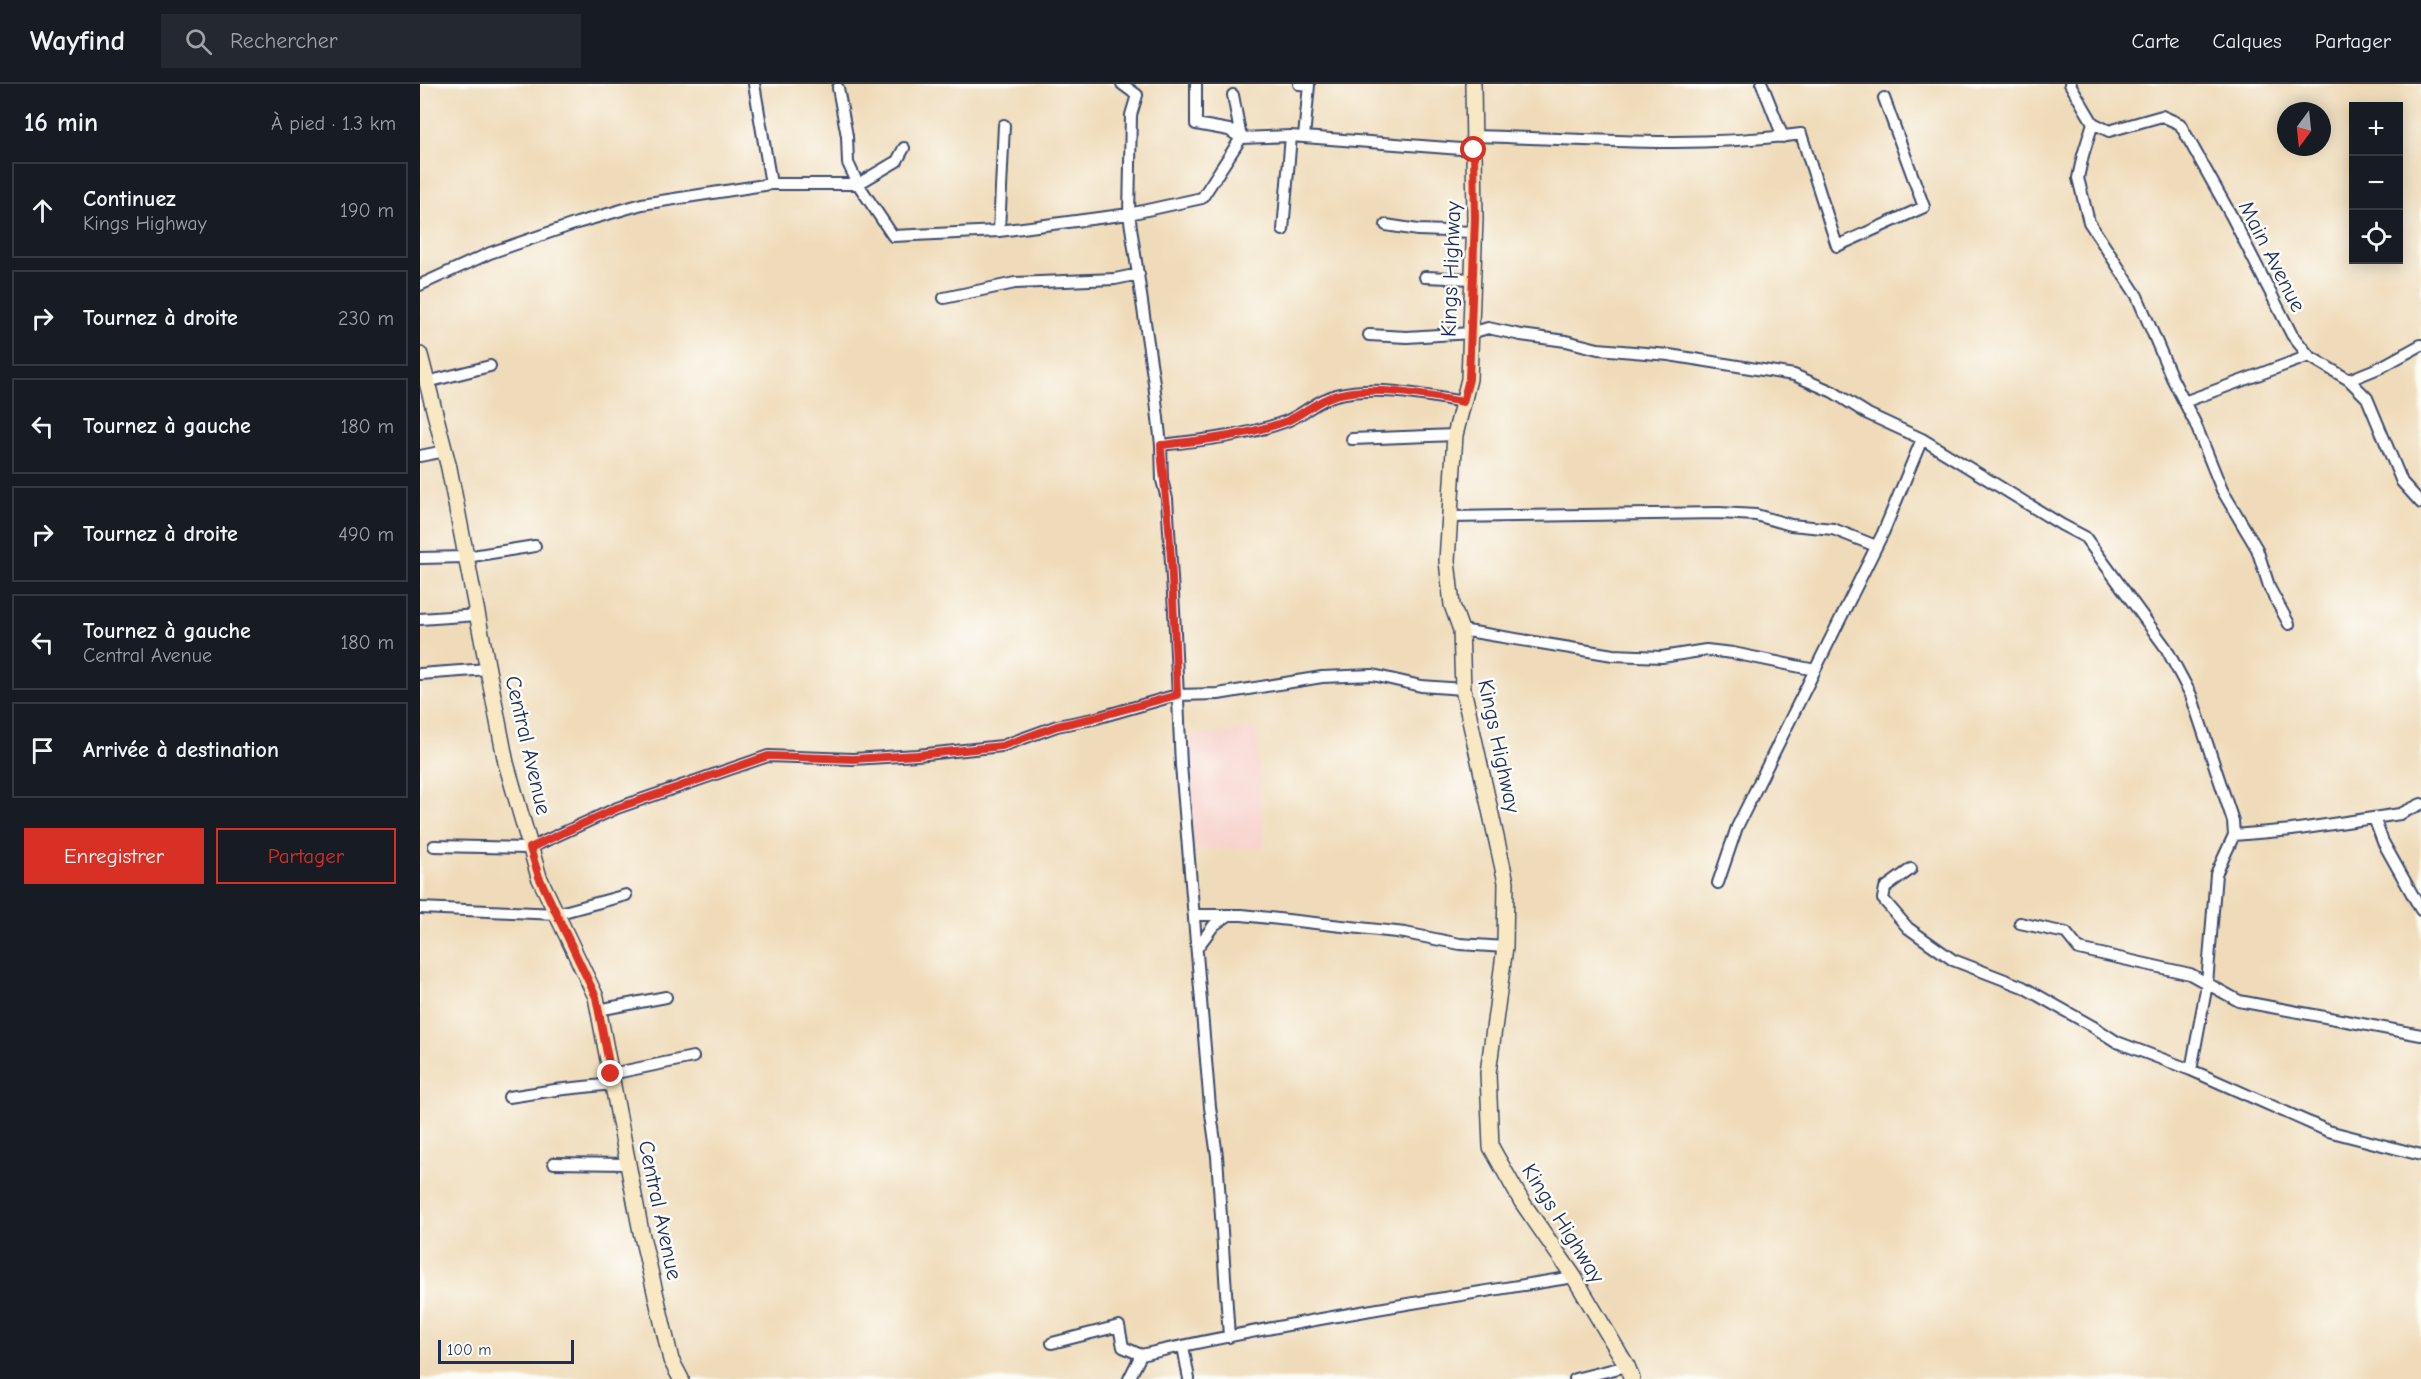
<!DOCTYPE html>
<html lang="fr">
<meta charset="utf-8">
<style>
:root{--surface:#171b24;--page:#242831;--text:#f1f3f6;--muted:#9ea1a6;--line:#363941;--accent:#d93025}
body{margin:0;font-family:"Comic Neue",sans-serif;background:var(--page);color:var(--text)}
.controls{position:absolute;right:18px;top:18px;display:grid;overflow:hidden;border-radius:0px;box-shadow:0 3px 15px #0003}
.controls button{width:54px;height:54px;display:grid;place-items:center;padding:0;border:0;border-bottom:2px solid var(--line);background:var(--surface);color:var(--text);font:30px sans-serif}
.compass{position:absolute;left:1857px;top:18px;width:54px;height:54px;border-radius:50%;background:var(--surface);box-shadow:0 3px 15px #0003;rotate:195deg}
.scale{position:absolute;left:18px;bottom:15px;width:136px;box-sizing:border-box;padding-left:6px;border:3px solid #1b2f5e;border-top:0;font-size:16px;line-height:21px;white-space:nowrap;color:#1b2f5e;-webkit-text-stroke:4px #fdfcf7;paint-order:stroke}
.stop{position:absolute;width:18px;height:18px;margin:-14px;border:4px solid #d93025;border-radius:50%;background:#fff}
.stop.end{background:#d93025;border-color:#fff;box-shadow:0 2px 6px #0008}
.list{margin:0;padding:0;list-style:none}
h2{display:flex;justify-content:space-between;align-items:center;height:78px;margin:0;padding:0 24px;font-size:26px}
h2 small{font-size:20px;font-weight:400;color:var(--muted)}
.list li{display:grid;grid-template-columns:39px 1fr auto;gap:18px;align-items:center;box-sizing:border-box;height:96px;margin:0 12px 12px;padding:0 12px;border:2px solid var(--line);border-radius:0px}
.list b{display:block;font-size:22px;white-space:nowrap}
.list p{margin:0;font-size:20px;white-space:nowrap;color:var(--muted)}
.list em{font-size:20px;font-style:normal;color:var(--muted)}
.actions{display:flex;gap:12px;padding:18px 24px}
.actions a{flex:1;padding:14px 0;border:2px solid var(--accent);border-radius:0px;text-align:center;font-size:21px;color:var(--accent)}
.actions .main{background:var(--accent);color:#fff}
.icon{flex:none;width:33px;height:33px;fill:none;stroke:currentColor;stroke-width:2;stroke-linecap:round;stroke-linejoin:round}
.map{position:relative;flex:none;width:2001px;height:1295px;overflow:hidden}
header{display:flex;align-items:center;gap:36px;box-sizing:border-box;height:84px;padding:0 30px;background:var(--surface);border-bottom:2px solid var(--line)}
header strong{font-size:28px}
nav{display:flex;gap:33px;margin-inline-start:auto;font-size:21px}
.search{width:420px;height:54px;background:var(--page);display:flex;align-items:center;gap:15px;box-sizing:border-box;padding:0 21px;border-radius:0px;color:var(--muted);font-size:22px}
main{display:flex}
aside{flex:1;background:var(--surface)}
.map>svg:first-child{display:block}
.built{fill:#f7d0cb}
.lines{fill:none;stroke-linecap:round;stroke-linejoin:round}
.street-casing{stroke:#3b496c;stroke-width:14}
.secondary-casing{stroke:#3b496c;stroke-width:18}
.street{stroke:#fff;stroke-width:10}
.secondary{stroke:#f8e8c3;stroke-width:15}
.route{stroke:#d93025;stroke-width:8}
.labels{text-anchor:middle;stroke-width:5;stroke-linejoin:round;paint-order:stroke}
.street-label{font-size:22px;fill:#1b2f5e;stroke:#fdfcf7}
</style>
<header>
<strong>Wayfind</strong>
<div class="search"><svg class="icon" aria-label="search" viewBox="0 0 24 24"><circle cx="10" cy="10" r="6"/><path d="M15 15l6 6"/></svg>Rechercher</div>
<nav><a>Carte</a><a>Calques</a><a>Partager</a></nav>
</header>
<main>
<aside>
<h2>16 min<small>À pied · 1.3 km</small></h2>
<ul class="list">
<li><svg class="icon" aria-label="ahead" viewBox="0 0 24 24"><path d="M12 20V5M6 11l6-6 6 6"/></svg><div><b>Continuez</b><p>Kings Highway</p></div><em>190 m</em></li>
<li><svg class="icon" aria-label="right" viewBox="0 0 24 24"><path d="M7 20v-9h11M14 6l5 5-5 5"/></svg><div><b>Tournez à droite</b></div><em>230 m</em></li>
<li><svg class="icon" aria-label="left" viewBox="0 0 24 24"><path d="M17 20v-9H6M10 6l-5 5 5 5"/></svg><div><b>Tournez à gauche</b></div><em>180 m</em></li>
<li><svg class="icon" aria-label="right" viewBox="0 0 24 24"><path d="M7 20v-9h11M14 6l5 5-5 5"/></svg><div><b>Tournez à droite</b></div><em>490 m</em></li>
<li><svg class="icon" aria-label="left" viewBox="0 0 24 24"><path d="M17 20v-9H6M10 6l-5 5 5 5"/></svg><div><b>Tournez à gauche</b><p>Central Avenue</p></div><em>180 m</em></li>
<li><svg class="icon" aria-label="arrive" viewBox="0 0 24 24"><path d="M6 21V4h12l-3 4 3 4H6"/></svg><div><b>Arrivée à destination</b></div></li>
</ul>
<div class="actions"><a class="main">Enregistrer</a><a>Partager</a></div>
</aside>
<div class="map">
<svg width="2001" height="1295" viewBox="0 0 2001 1295">
<rect width="100%" height="100%" fill="#fdfcf7"/>
<filter id="ink" filterUnits="userSpaceOnUse"><feTurbulence type="fractalNoise" baseFrequency=".0167" numOctaves="2"/><feDisplacementMap in="SourceGraphic" scale="12" xChannelSelector="R" yChannelSelector="G"/><feConvolveMatrix kernelMatrix="1 2 1 2 8 2 1 2 1" color-interpolation-filters="sRGB"/></filter>
<filter id="wash" filterUnits="userSpaceOnUse"><feTurbulence type="fractalNoise" baseFrequency=".008" numOctaves="4" result="noise"/><feDisplacementMap in="SourceGraphic" scale="24" xChannelSelector="R" yChannelSelector="G"/><feGaussianBlur stdDeviation="1.35" result="paint"/><feColorMatrix in="noise" values="0 0 0 0 0 0 0 0 0 0 0 0 0 0 0 0 0 1.4 0 .05"/><feComposite in="paint" operator="in"/></filter>
<g filter="url(#wash)">
<rect width="100%" height="100%" fill="#efdbb9"/>
<!-- built -->
<path class="built" d="M836 645 845 763 770 766 768 653Z"/>
</g>
<g filter="url(#ink)">
<g class="lines">
<defs>
<path id="street" d="M334 0 351 100
M702 0 717 11 711 31 709 130 734 299 741 361 742 396 747 415 754 526 761 681 790 1023 797 1072 809 1253
M776 0V40L809 46 821 54
M879 0 889 1 884 53
M1342 0 1363 53
M1650 0 1673 39 1689 47 1742 32 1760 40 1812 133 1872 251 1889 272 1929 296 1947 314 1982 398 2001 419
M418 4 427 52 428 79 438 100 477 77 484 64
M813 11 821 54
M1673 39 1663 71 1658 94 1669 138 1717 212 1752 294 1775 339 1802 406 1837 465 1850 505 1869 540
M1054 52C1162 55 1273 65 1381 50L1417 162 1504 123 1464 14
M966 141 998 146 1054 148
M863 146 871 52
M579 147 584 41
M1005 193 1053 195
M0 201 70 169 157 139 222 120 351 100H438L473 152 579 147 709 130 782 114 821 54 871 52 1054 66
M524 214 595 199 695 195 719 190
M949 251 987 253 1051 249 1068 244 1101 251 1146 257 1178 265 1249 271 1374 291 1413 308 1448 330 1502 355 1642 441 1665 453 1746 564 1771 611 1813 737 1814 751 1872 746 1980 730 2001 720
M1929 296 1961 283 2001 261
M7 298 70 282
M1764 318 1889 272
M932 355 1035 351
M741 361C784 356 826 352 867 337 884 330 897 316 916 311 956 301 1003 311 1043 318
M0 372 25 367
M1029 433 1299 429 1336 431 1371 441 1413 445 1456 462
M0 474 46 473 115 462
M0 535 58 531
M1041 546 1193 571 1242 573 1286 566 1313 569 1395 586
M0 590 68 585
M1954 734 1963 758 2001 826
M14 762 110 764 197 724 348 672 433 675 497 671 582 662 637 642 673 635 757 611 798 610 902 593 953 591 1001 602 1043 605
M1491 785 1465 804 1463 815 1488 844 1533 876 1603 903 1672 942 1697 958 1771 986 1908 1047 2001 1071
M1298 799 1317 743 1463 449 1502 355
M0 824 136 830 206 811
M775 831H822L985 849 1040 860 1085 863
M1600 839 1646 849 1659 865 1770 890 1819 917 2001 951
M777 864 794 841 809 831
M178 926 246 913
M1771 986 1787 900 1796 790 1814 751
M191 990 273 973
M89 1013 135 1006 193 1000
M134 1079 208 1080
M632 1259 699 1242 703 1263 721 1271
M763 1262 769 1295
M709 1295 721 1271C864 1239 1009 1216 1154 1193
M1155 1295 1207 1282"/>
<path id="secondary" d="M1053 0 1055 135 1049 295 1035 351 1027 477 1032 521 1041 546 1043 605 1086 798 1085 863 1068 989 1071 1063 1102 1118 1154 1193 1207 1282 1212 1295
M0 271 29 384 86 679 119 793 176 913 221 1148 251 1276 261 1295"/>
</defs>
<!-- street casing -->
<use href="#street" class="street-casing"/>
<!-- secondary casing -->
<use href="#secondary" class="secondary-casing"/>
<!-- street -->
<use href="#street" class="street"/>
<!-- secondary -->
<use href="#secondary" class="secondary"/>
</g>
</g>
<g class="lines" filter="url(#ink)">
<!-- route -->
<path class="route" d="M191 990 176 913 119 793 110 764 197 724 348 672 433 675 497 671 582 662 637 642 673 634 757 611C755 555 753 500 749 444 747 416 742 389 741 361 784 356 826 352 867 337 884 330 897 316 916 311 956 301 1003 311 1043 318L1049 295 1055 135 1054 66"/>
</g>
<g class="labels">
<!-- street labels -->
<g class="street-label">
<text transform="translate(1853 172) rotate(63)" y="8">Main Avenue</text>
<text transform="translate(1030 185) rotate(-88)" y="8">Kings Highway</text>
<text transform="translate(109 661) rotate(77)" y="8">Central Avenue</text>
<text transform="translate(1080 662) rotate(78)" y="8">Kings Highway</text>
<text transform="translate(241 1126) rotate(78)" y="8">Central Avenue</text>
<text transform="translate(1144 1139) rotate(58)" y="8">Kings Highway</text>
</g>
</g>
</svg>
<div class="controls">
<button>+</button>
<button>−</button>
<button><svg class="icon" aria-label="locate" viewBox="0 0 24 24"><circle cx="12" cy="12" r="6"/><path d="M12 2v4M12 18v4M2 12h4M18 12h4"/></svg></button>
</div>
<svg class="compass" viewBox="-18 -18 36 36"><path d="M0-13l5 13h-10z" fill="#e53935"/><path d="M0 13l5-13h-10z" fill="#9ea1a6"/></svg>
<div class="scale">100 m</div>
<div class="stop" style="left:1054px;top:66px"></div>
<div class="stop end" style="left:191px;top:990px"></div>
</div>
</main>
